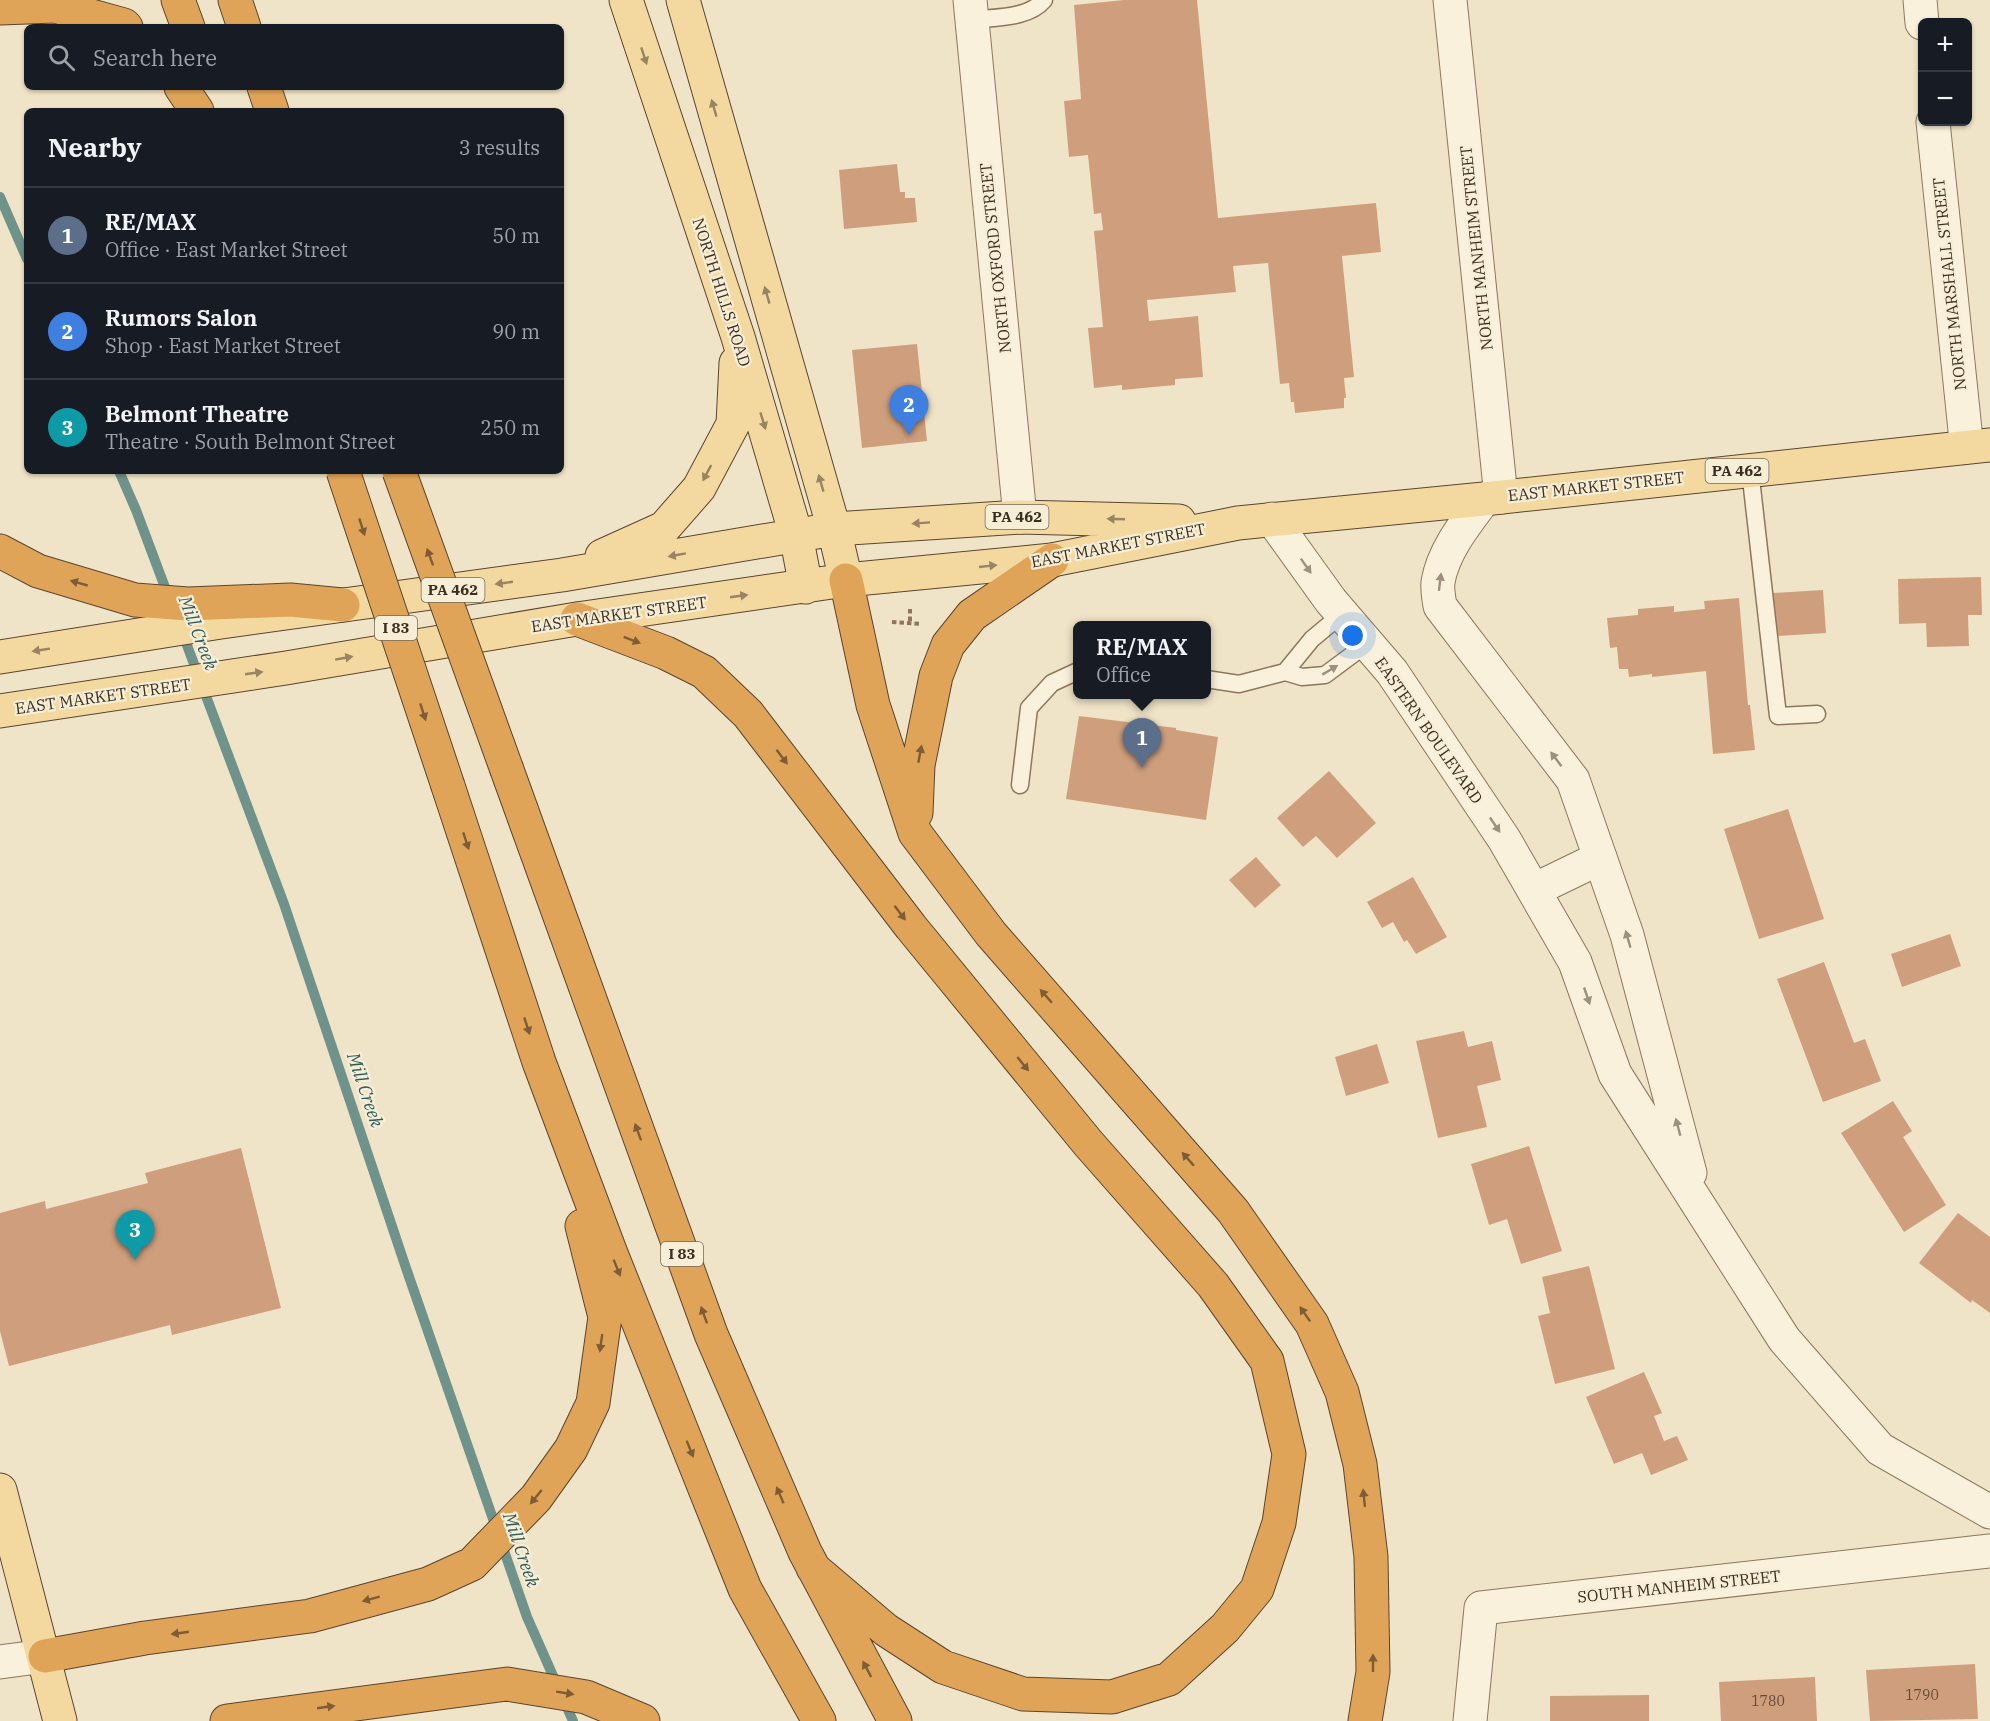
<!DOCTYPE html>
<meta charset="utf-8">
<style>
:root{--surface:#171b24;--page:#242831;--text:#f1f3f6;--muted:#9ea1a6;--line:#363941;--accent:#db2777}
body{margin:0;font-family:"IBM Plex Serif",serif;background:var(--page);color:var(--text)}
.controls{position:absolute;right:18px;top:18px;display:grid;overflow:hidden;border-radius:9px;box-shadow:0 2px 4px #0004}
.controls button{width:54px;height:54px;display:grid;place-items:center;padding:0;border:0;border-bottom:2px solid var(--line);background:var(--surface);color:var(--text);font:30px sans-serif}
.you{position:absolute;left:1353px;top:636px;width:21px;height:21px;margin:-15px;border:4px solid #fff;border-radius:50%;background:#1a73e8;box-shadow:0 0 0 9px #1a73e833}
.badge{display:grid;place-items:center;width:39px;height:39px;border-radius:50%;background:var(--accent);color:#fff;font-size:20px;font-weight:700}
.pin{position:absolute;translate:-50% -50px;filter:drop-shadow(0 2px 3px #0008)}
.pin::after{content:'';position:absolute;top:32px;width:21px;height:18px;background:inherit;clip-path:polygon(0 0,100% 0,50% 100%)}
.popup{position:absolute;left:1073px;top:621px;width:138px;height:78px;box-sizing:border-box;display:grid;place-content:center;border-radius:9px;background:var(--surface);filter:drop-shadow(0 2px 4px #0005);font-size:20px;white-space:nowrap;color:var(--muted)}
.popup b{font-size:22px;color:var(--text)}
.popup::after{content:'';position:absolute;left:50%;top:100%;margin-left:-12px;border:12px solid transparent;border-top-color:var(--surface)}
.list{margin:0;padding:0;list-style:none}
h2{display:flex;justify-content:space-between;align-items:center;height:78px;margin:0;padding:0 24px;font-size:26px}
h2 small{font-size:20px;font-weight:400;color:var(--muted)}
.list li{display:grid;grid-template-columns:39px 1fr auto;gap:18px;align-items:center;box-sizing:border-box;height:96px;padding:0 24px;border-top:2px solid var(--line)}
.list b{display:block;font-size:22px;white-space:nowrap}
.list p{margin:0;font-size:20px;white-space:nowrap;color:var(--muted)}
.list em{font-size:20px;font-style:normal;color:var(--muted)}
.icon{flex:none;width:33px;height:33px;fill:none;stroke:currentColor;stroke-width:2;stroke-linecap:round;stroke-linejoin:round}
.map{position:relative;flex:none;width:1990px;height:1721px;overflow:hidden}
.search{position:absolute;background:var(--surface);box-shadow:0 2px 4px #0004;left:24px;top:24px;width:540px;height:66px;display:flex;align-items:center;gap:15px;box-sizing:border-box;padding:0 21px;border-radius:9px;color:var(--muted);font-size:22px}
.panel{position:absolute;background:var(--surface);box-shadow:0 2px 4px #0004;left:24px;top:108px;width:540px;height:366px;border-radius:9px}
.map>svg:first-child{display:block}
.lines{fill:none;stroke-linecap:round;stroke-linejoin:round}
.stream{stroke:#6f938a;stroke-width:10}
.building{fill:#cf9f7d}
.service-casing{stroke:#8d765c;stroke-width:19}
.minor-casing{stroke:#8d765c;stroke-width:35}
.tertiary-casing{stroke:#8d765c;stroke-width:35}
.primary-casing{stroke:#5b4430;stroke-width:35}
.motorway-casing{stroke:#5b4430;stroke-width:35}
.path{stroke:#8d765c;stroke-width:4;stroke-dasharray:4.5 3;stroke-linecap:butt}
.service{stroke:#faf1dc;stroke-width:16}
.minor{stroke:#faf1dc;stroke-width:33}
.tertiary{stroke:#faf1dc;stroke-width:33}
.primary{stroke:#f3d9a0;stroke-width:33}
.motorway{stroke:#e0a458;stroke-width:33}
.motorway-bridge-casing{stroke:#5b4430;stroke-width:35;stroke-linecap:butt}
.motorway-bridge{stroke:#e0a458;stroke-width:33}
.oneway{fill:#988460}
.oneway2{fill:#7e5d36}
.oneway3{fill:#9c907e}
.labels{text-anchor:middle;stroke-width:4.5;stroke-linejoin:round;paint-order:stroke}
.number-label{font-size:14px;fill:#624a37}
.shield{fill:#f7eed8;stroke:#756857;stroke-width:1.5}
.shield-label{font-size:15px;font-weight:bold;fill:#3d2e20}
.street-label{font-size:16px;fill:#3d2e20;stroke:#f7eed8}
.water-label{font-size:18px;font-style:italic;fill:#2f5d5a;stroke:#f7eed8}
</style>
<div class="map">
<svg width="1990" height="1721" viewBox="0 0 1990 1721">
<rect width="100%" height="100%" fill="#f0e4c8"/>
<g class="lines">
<!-- stream -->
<path class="stream" d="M0 197 27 259
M119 471 136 510 169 598
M182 632 284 904 406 1268 527 1617 573 1721"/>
</g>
<!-- building -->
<path class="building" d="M1124 0H1197L1218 218 1376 203 1381 252 1342 256 1354 377 1344 378 1346 398H1344V408L1295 413 1294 402H1291L1289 383 1280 384 1268 263 1233 266 1236 292 1147 300 1149 321 1198 316 1203 377 1175 379V385L1122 390V385L1094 388 1088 328 1103 327 1094 231 1103 230 1101 213 1094 214 1088 155 1069 157 1064 101 1081 99 1074 5Z
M897 164 900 192H905V198H915L917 222 844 229 839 170Z
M917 344 927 441 862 448 852 350Z
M1981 577 1982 615H1968L1969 646 1927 647 1926 623 1899 624 1898 579Z
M1823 590 1826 633 1776 636 1773 593Z
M1739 598 1748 705H1750L1755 750 1713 754 1706 671 1652 677V674L1629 677 1628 669H1619L1617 647 1610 648 1607 618 1638 615V609L1674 606V612L1705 609 1704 601Z
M1079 716 1176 728V730L1218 737 1206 820 1066 799Z
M1329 771 1376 823 1337 858 1316 836 1303 847 1277 818Z
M1788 809 1824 919 1759 939 1724 829Z
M1256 857 1281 885 1255 908 1229 880Z
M1413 877 1447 937 1416 954 1407 940 1404 942 1393 922 1382 928 1367 902Z
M1950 934 1961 966 1902 987 1891 954Z
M1824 962 1854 1043 1865 1039 1881 1081 1823 1102 1777 979Z
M1464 1031 1468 1047 1492 1041 1501 1080 1477 1086 1487 1127 1438 1138 1416 1041Z
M1377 1044 1389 1083 1346 1096 1335 1057Z
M1893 1101 1912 1131 1903 1137 1946 1205 1904 1232 1841 1133Z
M1529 1146 1562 1251 1521 1264 1507 1219 1489 1225 1471 1164Z
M241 1148 281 1308 172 1335 170 1325 9 1366 0 1331V1213L45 1201 46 1209 148 1183 145 1173Z
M1958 1213 1990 1237V1313L1972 1300 1971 1303 1919 1263Z
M1589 1266 1615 1369 1555 1384 1538 1316 1550 1313 1542 1277Z
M1644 1372 1662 1413 1654 1416 1664 1441 1677 1436 1688 1460 1651 1475 1642 1453 1614 1464 1586 1397Z
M1975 1664 1978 1719 1870 1721 1866 1670Z
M1815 1677 1817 1721H1721L1719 1682Z
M1649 1695V1721H1550V1696Z"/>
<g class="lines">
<defs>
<path id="service" d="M972 20C995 17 1028 19 1044 0
M1750 470 1778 716 1817 714
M1285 672 1312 639 1342 614
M1206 679 1239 684 1285 672 1302 677 1325 675 1368 643
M1020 785 1029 708 1052 683 1078 671"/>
<path id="minor" d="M970 0 1020 517
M1450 0 1501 497
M1920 0 1922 23
M1933 122 1965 430V447
M1534 890 1600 858
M1470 1721 1481 1608 1990 1551"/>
<path id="tertiary" d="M1484 499C1466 523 1443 551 1438 582 1437 590 1439 599 1440 606L1573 780 1627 935 1690 1173
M1272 519 1331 601 1392 672 1504 839 1575 962 1615 1074 1784 1339 1880 1449 1990 1512
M0 1662 45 1656"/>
<path id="primary" d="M626 0 738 337 796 535 806 587
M683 0 834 529 846 580
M602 556 664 528 699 488 733 424 736 363
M0 657 221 622 562 575 834 529 1020 517 1179 521
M0 711 286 668 577 619 846 580 1052 560 1238 523 1484 499 1990 445
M0 1490 60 1721"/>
<path id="motorway" d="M178 0 188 27
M235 0 244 27
M0 8 55 6 124 25 126 27
M181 87 197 111
M264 87 272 111
M0 551 38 571 135 600 188 604 290 600 343 605
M846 580 873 705 915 833 991 934 1233 1211 1312 1324 1342 1392 1360 1464 1371 1557 1373 1672 1365 1721
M577 619 666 653 704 672 748 714 911 927 1088 1143 1213 1285 1267 1361 1289 1454 1279 1523 1257 1589 1225 1628 1169 1679 1112 1697 1023 1694 943 1667 886 1630 813 1568
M507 770 711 1334 805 1552 895 1721
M448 786 539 1062 610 1251 745 1589 819 1721
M916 813 918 765 936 676 948 645 972 615 1052 560
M45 1656 145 1638 310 1616 428 1584 472 1564 536 1498 571 1449 593 1403 605 1317 582 1226
M227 1721 507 1684 586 1697 643 1721"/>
</defs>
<!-- service casing -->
<use href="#service" class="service-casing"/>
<!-- minor casing -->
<use href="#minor" class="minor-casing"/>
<!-- tertiary casing -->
<use href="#tertiary" class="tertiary-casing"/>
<!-- primary casing -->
<use href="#primary" class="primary-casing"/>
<!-- motorway casing -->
<use href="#motorway" class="motorway-casing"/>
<!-- path -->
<path class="path" d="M910 609V623
M892 622 921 624"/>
<!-- service -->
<use href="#service" class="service"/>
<!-- minor -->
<use href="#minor" class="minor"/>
<!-- tertiary -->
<use href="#tertiary" class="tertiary"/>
<!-- primary -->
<use href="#primary" class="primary"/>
<!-- motorway -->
<use href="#motorway" class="motorway"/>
<defs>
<path id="motorway-bridge" d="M343 471 448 786
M399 471 507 770"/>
</defs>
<!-- motorway-bridge casing -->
<use href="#motorway-bridge" class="motorway-bridge-casing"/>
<!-- motorway-bridge -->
<use href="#motorway-bridge" class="motorway-bridge"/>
</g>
<!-- one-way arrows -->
<defs><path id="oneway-solid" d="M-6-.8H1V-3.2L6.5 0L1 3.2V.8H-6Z" transform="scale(1.5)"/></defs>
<g class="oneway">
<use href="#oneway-solid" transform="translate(644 56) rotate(72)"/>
<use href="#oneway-solid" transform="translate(714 108) rotate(-106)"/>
<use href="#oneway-solid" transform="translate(767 295) rotate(-106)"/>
<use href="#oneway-solid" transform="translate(763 421) rotate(73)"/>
<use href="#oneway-solid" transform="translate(707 473) rotate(118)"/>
<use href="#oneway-solid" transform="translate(821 483) rotate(-106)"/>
<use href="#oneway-solid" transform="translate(1116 519) rotate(-178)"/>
<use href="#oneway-solid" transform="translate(921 523) rotate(176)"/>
<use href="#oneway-solid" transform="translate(677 555) rotate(170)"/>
<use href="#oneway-solid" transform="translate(988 566) rotate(-6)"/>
<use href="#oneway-solid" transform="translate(504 583) rotate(172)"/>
<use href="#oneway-solid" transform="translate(739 596) rotate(-8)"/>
<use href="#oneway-solid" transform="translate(41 650) rotate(171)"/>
<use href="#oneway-solid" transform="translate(344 658) rotate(-10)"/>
<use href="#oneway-solid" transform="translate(254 673) rotate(-8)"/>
</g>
<g class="oneway2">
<use href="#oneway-solid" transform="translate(362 527) rotate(72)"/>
<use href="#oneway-solid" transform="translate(430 557) rotate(-110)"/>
<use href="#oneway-solid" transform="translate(79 583) rotate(-164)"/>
<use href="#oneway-solid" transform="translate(632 640) rotate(21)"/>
<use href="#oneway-solid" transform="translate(423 712) rotate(72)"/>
<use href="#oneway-solid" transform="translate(920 754) rotate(-79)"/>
<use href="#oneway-solid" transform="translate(782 757) rotate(53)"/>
<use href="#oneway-solid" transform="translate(466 841) rotate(72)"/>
<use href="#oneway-solid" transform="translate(900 913) rotate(53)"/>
<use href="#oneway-solid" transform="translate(1046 996) rotate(-131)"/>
<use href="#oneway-solid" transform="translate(527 1026) rotate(72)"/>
<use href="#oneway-solid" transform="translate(1023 1064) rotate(51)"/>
<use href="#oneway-solid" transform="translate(638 1132) rotate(-110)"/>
<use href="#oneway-solid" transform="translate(1188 1159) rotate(-131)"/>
<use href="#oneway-solid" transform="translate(617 1268) rotate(68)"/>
<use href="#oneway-solid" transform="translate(1305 1314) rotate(-125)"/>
<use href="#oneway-solid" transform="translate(704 1315) rotate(-110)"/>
<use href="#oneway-solid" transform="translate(601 1343) rotate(98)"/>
<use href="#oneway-solid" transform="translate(690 1449) rotate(68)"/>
<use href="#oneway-solid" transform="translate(780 1495) rotate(-113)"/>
<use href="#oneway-solid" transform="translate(536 1497) rotate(129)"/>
<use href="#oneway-solid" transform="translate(1364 1498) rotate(-96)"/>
<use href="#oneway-solid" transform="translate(371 1599) rotate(165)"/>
<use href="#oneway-solid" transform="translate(180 1633) rotate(172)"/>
<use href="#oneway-solid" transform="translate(1373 1663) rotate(-90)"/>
<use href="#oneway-solid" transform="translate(867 1669) rotate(-118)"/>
<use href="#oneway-solid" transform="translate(565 1693) rotate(9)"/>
<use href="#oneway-solid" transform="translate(326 1707) rotate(-8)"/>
</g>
<g class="oneway3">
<use href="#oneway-solid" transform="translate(1306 566) rotate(55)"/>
<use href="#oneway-solid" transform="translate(1440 582) rotate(-83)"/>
<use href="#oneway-solid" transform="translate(1330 670) rotate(-31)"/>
<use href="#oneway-solid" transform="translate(1556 759) rotate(-127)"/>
<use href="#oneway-solid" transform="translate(1495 825) rotate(56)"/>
<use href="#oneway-solid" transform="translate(1628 939) rotate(-106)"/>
<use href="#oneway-solid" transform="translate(1587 996) rotate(71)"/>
<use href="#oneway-solid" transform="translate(1678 1127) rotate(-105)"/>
</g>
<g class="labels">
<!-- number labels -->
<g class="number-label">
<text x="1922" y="1700">1790</text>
<text x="1768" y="1706">1780</text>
</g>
<!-- shield labels -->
<g class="shield">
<rect x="1705.5" y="459" width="63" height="24" rx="4.5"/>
<rect x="985.5" y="505" width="63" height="24" rx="4.5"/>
<rect x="421.5" y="578" width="63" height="24" rx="4.5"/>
<rect x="375" y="616" width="42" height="24" rx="4.5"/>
<rect x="661" y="1242" width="42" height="24" rx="4.5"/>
</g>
<g class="shield-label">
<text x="1737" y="476">PA 462</text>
<text x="1017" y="522">PA 462</text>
<text x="453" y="595">PA 462</text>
<text x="396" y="633">I 83</text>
<text x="682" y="1259">I 83</text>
</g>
<!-- street labels -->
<g class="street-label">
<text transform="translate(1476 248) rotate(-96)" y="6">NORTH MANHEIM STREET</text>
<text transform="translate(995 258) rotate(-96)" y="6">NORTH OXFORD STREET</text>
<text transform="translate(1949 284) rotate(-96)" y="6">NORTH MARSHALL STREET</text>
<text transform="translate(722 292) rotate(72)" y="6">NORTH HILLS ROAD</text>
<text transform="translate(1596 486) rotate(-6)" y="6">EAST MARKET STREET</text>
<text transform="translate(1118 545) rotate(-11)" y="6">EAST MARKET STREET</text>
<text transform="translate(619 614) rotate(-8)" y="6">EAST MARKET STREET</text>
<text transform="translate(103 696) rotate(-8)" y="6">EAST MARKET STREET</text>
<text transform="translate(1429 730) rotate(55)" y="6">EASTERN BOULEVARD</text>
<text transform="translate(1679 1586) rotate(-6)" y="6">SOUTH MANHEIM STREET</text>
</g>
<!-- water labels -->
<g class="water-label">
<text transform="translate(198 633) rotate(69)" y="6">Mill Creek</text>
<text transform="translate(365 1090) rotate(71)" y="6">Mill Creek</text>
<text transform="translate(521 1550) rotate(71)" y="6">Mill Creek</text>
</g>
</g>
</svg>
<div class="controls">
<button>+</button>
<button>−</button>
</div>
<div class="you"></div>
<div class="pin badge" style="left:1142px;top:768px;background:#5c6f8a">1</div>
<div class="popup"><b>RE/MAX</b>Office</div>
<div class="pin badge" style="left:909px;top:435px;background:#3f7fe0">2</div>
<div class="pin badge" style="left:135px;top:1260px;background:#0f9aa8">3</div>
<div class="search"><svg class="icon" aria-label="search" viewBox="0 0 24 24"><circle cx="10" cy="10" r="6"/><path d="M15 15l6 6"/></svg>Search here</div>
<section class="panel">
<h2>Nearby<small>3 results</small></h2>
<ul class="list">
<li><span class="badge" style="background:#5c6f8a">1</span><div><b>RE/MAX</b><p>Office · East Market Street</p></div><em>50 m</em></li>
<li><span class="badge" style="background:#3f7fe0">2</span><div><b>Rumors Salon</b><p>Shop · East Market Street</p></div><em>90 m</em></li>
<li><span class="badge" style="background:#0f9aa8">3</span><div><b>Belmont Theatre</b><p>Theatre · South Belmont Street</p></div><em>250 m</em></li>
</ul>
</section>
</div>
